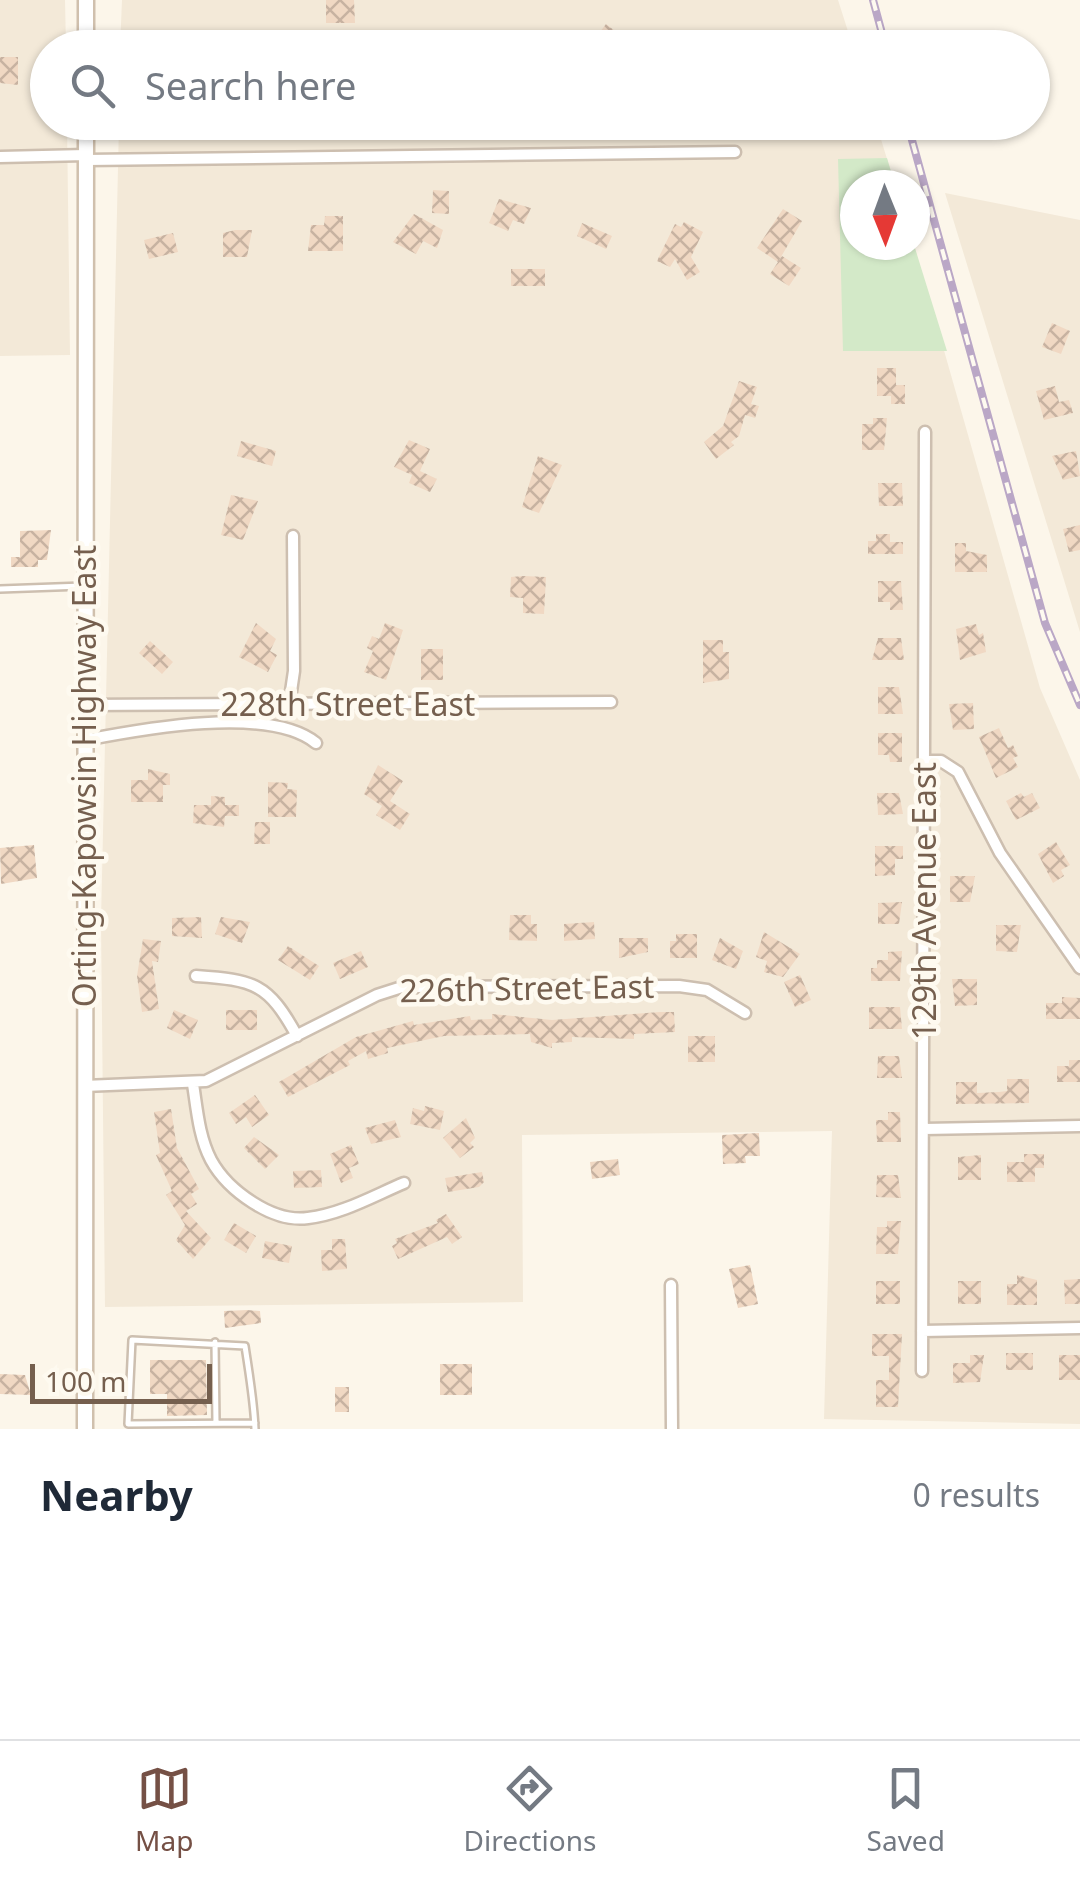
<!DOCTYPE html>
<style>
:root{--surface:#fff;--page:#f6f6f7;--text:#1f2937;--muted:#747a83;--line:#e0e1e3;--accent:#755045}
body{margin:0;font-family:"Noto Sans",sans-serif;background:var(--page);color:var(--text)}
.compass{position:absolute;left:840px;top:170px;width:90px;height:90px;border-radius:50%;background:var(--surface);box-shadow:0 2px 8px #0004;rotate:179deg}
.scale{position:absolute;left:30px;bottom:25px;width:182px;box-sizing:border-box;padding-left:10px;border:5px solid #755f4e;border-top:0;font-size:28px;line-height:35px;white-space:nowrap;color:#755f4e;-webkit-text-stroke:8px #fefaf0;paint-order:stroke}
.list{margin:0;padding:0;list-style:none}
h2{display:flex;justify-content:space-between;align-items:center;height:130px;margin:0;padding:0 40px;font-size:42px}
h2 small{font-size:32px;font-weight:400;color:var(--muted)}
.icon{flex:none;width:55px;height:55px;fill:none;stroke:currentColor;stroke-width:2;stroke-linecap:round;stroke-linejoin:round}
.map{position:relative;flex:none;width:1080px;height:1429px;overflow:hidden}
.search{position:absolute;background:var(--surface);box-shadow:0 2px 8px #0004;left:30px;right:30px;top:30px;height:110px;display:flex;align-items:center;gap:25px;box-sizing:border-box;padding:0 35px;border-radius:55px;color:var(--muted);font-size:38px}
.sheet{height:310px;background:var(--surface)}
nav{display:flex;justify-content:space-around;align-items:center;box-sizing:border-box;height:140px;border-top:2px solid var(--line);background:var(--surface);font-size:28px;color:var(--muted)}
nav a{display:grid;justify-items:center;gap:5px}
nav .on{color:var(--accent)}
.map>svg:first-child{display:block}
.residential{fill:#f3e9d8}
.green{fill:#d3e9c8}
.building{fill:url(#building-cross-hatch)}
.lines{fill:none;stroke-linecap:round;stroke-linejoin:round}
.service-casing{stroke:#cdbfb0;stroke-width:10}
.minor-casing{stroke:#cdbfb0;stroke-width:15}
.secondary-casing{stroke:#d0c0ad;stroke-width:19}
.service{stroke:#fff;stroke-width:5}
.minor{stroke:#fff;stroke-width:10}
.secondary{stroke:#fff;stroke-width:14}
.rail-casing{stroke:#baa7c6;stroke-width:8}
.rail{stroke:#fefaf0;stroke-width:4;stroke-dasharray:11;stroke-linecap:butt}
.labels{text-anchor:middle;stroke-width:9;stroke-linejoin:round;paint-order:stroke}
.street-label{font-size:32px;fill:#755f4e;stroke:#fefaf0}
</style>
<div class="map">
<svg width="1080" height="1429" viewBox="0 0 1080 1429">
<defs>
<pattern id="building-cross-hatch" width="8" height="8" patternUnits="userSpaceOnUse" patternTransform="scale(2.5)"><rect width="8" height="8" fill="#f0d8c3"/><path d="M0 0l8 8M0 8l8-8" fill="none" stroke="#c7b2a1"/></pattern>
</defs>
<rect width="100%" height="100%" fill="#fcf6ea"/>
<!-- residential -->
<path class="residential" d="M0 0H65L66 47 48 48V122L67 123 70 355 0 356Z
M122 0H838L853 47 120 48Z
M119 123H876L895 185H855V245H914L1040 688 1080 780V1424L824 1419 832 1131 522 1135 523 1302 105 1307 101 921Z
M945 193 1080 220V632Z"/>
<!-- green -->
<path class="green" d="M887 158 895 185H855V245H914L947 351H843L838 159Z"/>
<!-- building -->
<path class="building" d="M326 0H354L355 23H326Z
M606 24 620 35 611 48H588Z
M0 57H18V85L0 83Z
M433 190 449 191V214L432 213Z
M499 199 531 208 524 224 513 220 508 231 489 223Z
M783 209 802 221 778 262 757 248Z
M414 214 443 230 437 248 423 241 416 254 393 242Z
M325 216H343V251H308L311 225H324Z
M684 222 703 232 691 257 700 272 687 280 675 259 670 267 657 261 675 224 681 227Z
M582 223 612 236 606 249 577 236Z
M235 230H252L247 257H223V233Z
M173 233 178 252 149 259 144 240Z
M782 256 801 268 789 286 770 274Z
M511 269H545V286H511Z
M1052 323 1070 331 1061 354 1042 347Z
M877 368H896V385H905V404H891V396H877Z
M739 381 757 387 751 404 759 406 755 418 745 415 739 436 731 442 734 445 716 459 704 442 723 426Z
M1055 386 1059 402 1069 400 1073 413 1044 420 1036 391Z
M873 418H887L884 450H862V424H873Z
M409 440 430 449 420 471 437 479 430 492 409 483 412 475 394 467Z
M241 441 276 451 272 466 237 456Z
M1076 451 1080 476 1063 480 1052 456Z
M538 456 562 465 539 513 522 507Z
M878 483H902L903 506H879Z
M231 495 258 501 243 540 221 535Z
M1080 525V550L1069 552 1063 529Z
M51 530 47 560H38V567H11V557H20V531Z
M876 534H890V542H903V554H868V541H876Z
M955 543H966V551L987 555V572H955Z
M523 576 546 577 544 614 523 613V598L510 597 511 577Z
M878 581H901L903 610H890V602H878Z
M256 623 276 639 270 651 277 655 268 672 239 657Z
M385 623 403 630 386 680 364 672 373 651 367 648 372 636 379 639Z
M976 624 979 635 983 633 986 652 960 660 956 629Z
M878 638H901L904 660H872Z
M703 640H723V652H729V679L703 683Z
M150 641 173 662 162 674 139 653Z
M421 649H443V680H421Z
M878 687H899L903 714H878Z
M973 703 974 729 953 730 949 704Z
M999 728 1008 748 1013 745 1018 756 1013 758 1018 767 996 778 979 737Z
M878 733H902V762H890L889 755H878Z
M378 765 403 781 390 801 410 814 400 830 376 815 382 806 364 794Z
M148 769 170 774V785H163V802H131V780H148Z
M268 782 288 783 287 789 297 790 296 817H268Z
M877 793H899L903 814 878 815Z
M1021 793 1024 797 1032 793 1040 808 1016 820 1006 801Z
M211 796 225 797V805H239V816H225L224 827 193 823 194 805H211Z
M255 822H270V844H254Z
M1056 842 1070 865 1061 870 1064 876 1053 883 1038 854Z
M34 845 37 878 1 884 0 848Z
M875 846H903V859H895V875L875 876Z
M950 876H975L970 902H950Z
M902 902 899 924H878V903Z
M510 915H531V924H537V941L509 940Z
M201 917 202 938 172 936V918Z
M221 917 250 922 242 943 215 934Z
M594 922 595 939 564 941V924Z
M996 925H1021L1017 952 996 951Z
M764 932 800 954 783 977 764 972 767 961 756 957Z
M676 934H697V958H670V941H676Z
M619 938H648V952L619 958Z
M720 938 743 951 736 969 712 960Z
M143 939 161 941 158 962 152 961 159 1009 142 1012 137 976Z
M288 946 319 966 310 980 278 960Z
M361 951 368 967 340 979 333 963Z
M902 951 900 981H871V968H877V960H888V952Z
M800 975 811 1000 795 1007 784 982Z
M952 979H977V1005L955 1006Z
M1062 997 1080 998V1019H1046V1003H1062Z
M869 1007H900L902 1029H869Z
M174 1010 198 1020 190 1039 167 1028Z
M226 1010H257V1030H226Z
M660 1012H674L675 1032 634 1034V1039L572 1037V1042L552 1043V1048L531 1042 530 1034 444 1036 387 1048 388 1053 368 1059 366 1051 348 1061 350 1065 288 1097 279 1082 356 1037 413 1021 414 1025 470 1016 471 1020 492 1019V1014L552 1020Z
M688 1036H715V1062H688Z
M878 1056H899L902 1078H877Z
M1069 1060H1080V1082H1057V1066H1069Z
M1007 1079H1029V1103L956 1104V1082H977V1093L999 1092 1007 1091Z
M255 1095 269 1115 252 1127 246 1117 236 1124 229 1113Z
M425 1106 444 1111 440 1130 410 1124 413 1108 424 1111Z
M171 1109 177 1148 199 1189 191 1194 197 1204 186 1211 211 1238 193 1259 176 1240 185 1225 166 1195 172 1191 156 1155 160 1153 154 1112Z
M888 1112H900L901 1142H877L876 1120H888Z
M466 1118 475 1138 470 1143 474 1147 460 1158 443 1138Z
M395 1120 401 1137 371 1144 365 1128Z
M759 1133 760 1156H745L746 1163 723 1164 722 1135Z
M254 1137 279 1155 265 1169 244 1148Z
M351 1145 359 1164 349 1168 353 1178 341 1183 330 1154Z
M1024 1154H1044V1168H1035V1182H1007V1162H1024Z
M981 1155V1180H958V1157Z
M618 1159 620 1175 592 1179 590 1162Z
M321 1170 322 1187 294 1188 293 1171Z
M482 1172 484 1182 479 1187 448 1192 445 1178Z
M877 1175H898L901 1198 876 1197Z
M446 1214 462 1237 452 1244 447 1237 398 1259 392 1246 397 1243 395 1239 438 1223 436 1220Z
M887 1221H901L898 1254H876L877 1227H887Z
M234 1223 256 1236 246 1253 224 1240Z
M332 1239H345L347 1269 322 1271 321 1250H332Z
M265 1241 292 1246 289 1263 262 1258Z
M750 1265 758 1304 738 1308 729 1269Z
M1017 1275 1037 1280V1305H1007V1284H1017Z
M1080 1279V1304H1065L1064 1280Z
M876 1281H900V1304H876Z
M958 1281H981V1304H958Z
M247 1310 260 1311 261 1323 225 1328 224 1311Z
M872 1334H902L898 1407H876V1380H889V1356H872Z
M1006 1353H1033V1370H1006Z
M970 1355H984L980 1382 953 1383V1363H970Z
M1059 1355H1080V1380H1059Z
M150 1360H206L207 1415 167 1416V1394H150Z
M440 1364H472V1395H440Z
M0 1374 25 1375 31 1395 0 1394Z
M335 1387H349V1412H335Z"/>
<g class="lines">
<defs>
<path id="service" d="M0 589 83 586
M215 1342 216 1423
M255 1423 128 1424 132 1340 245 1346C249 1373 254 1401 255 1429"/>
<path id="minor" d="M0 157 86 155
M86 160 735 152
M85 705 611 702
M289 705 294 671 293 536
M85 740C142 729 269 705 316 743
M926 761H941L958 772 1000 853 1080 968
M196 976C254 980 268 983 297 1036
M193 1084C197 1110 199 1137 211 1160 228 1191 273 1223 308 1218 342 1214 373 1196 404 1183
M84 1086 206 1081 377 995 402 987 679 986 707 990 745 1013
M924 1129 1080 1126
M671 1285 672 1429
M922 1331 1080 1328
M922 1371 925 432"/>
<path id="secondary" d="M86 48V0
M85 1429 86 122"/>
</defs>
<!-- service casing -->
<use href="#service" class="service-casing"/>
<!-- minor casing -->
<use href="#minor" class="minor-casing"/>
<!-- secondary casing -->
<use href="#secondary" class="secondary-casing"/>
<!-- service -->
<use href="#service" class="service"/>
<!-- minor -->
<use href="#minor" class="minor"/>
<!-- secondary -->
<use href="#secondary" class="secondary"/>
<defs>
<path id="rail" d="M873 0 886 48
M907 122 1045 623 1080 705"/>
</defs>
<!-- rail casing -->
<use href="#rail" class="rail-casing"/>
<!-- rail -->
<use href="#rail" class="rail"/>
</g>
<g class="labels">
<!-- street labels -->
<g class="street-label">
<text x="348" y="716">228th Street East</text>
<text transform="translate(85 776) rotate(-90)" y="11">Orting-Kapowsin Highway East</text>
<text transform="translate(925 901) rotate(-90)" y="11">129th Avenue East</text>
<text transform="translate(527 989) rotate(-1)" y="11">226th Street East</text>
</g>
</g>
</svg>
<svg class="compass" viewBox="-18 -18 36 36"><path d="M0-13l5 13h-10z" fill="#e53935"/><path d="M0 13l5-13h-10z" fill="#747a83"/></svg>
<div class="scale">100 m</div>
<div class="search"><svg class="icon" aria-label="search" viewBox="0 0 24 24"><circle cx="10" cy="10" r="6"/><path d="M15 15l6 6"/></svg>Search here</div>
</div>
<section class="sheet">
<h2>Nearby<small>0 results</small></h2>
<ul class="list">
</ul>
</section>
<nav>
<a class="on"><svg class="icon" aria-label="map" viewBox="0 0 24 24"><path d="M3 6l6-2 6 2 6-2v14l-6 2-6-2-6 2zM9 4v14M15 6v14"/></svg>Map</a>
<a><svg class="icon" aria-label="directions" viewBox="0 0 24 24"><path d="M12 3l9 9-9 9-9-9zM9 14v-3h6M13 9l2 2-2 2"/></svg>Directions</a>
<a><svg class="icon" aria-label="saved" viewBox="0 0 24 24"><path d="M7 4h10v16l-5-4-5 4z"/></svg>Saved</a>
</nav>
